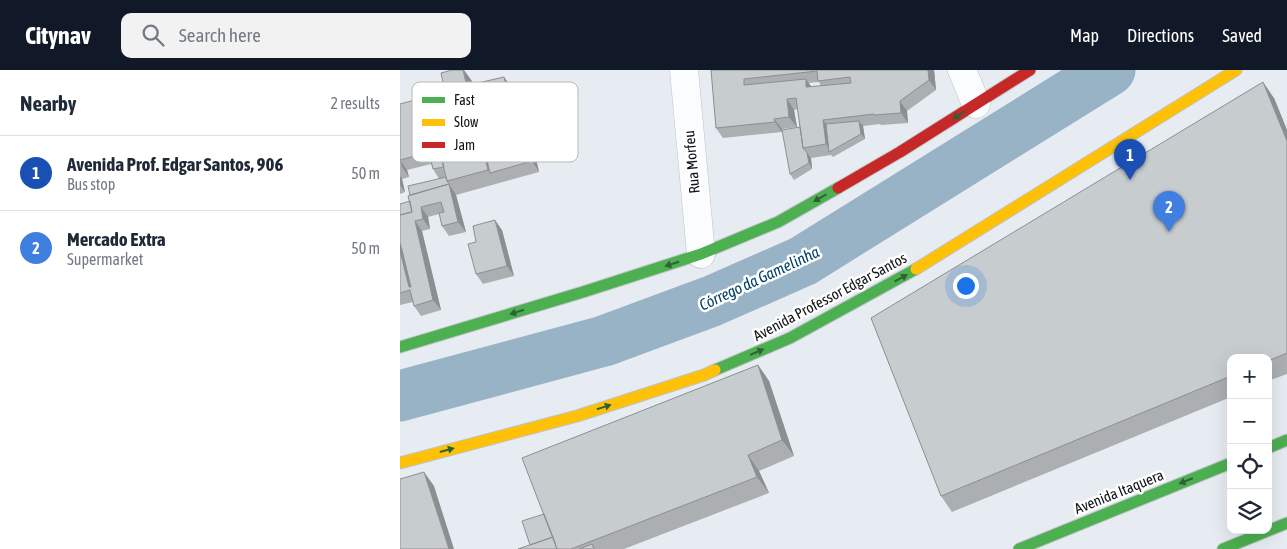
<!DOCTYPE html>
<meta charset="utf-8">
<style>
:root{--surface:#fff;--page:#f2f2f3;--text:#1f2937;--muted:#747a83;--line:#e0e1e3;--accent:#111827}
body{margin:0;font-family:"Asap Condensed",sans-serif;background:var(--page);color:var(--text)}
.controls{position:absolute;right:15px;bottom:15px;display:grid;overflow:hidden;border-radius:10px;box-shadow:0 5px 20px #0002}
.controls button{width:45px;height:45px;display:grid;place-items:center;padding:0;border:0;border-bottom:1px solid var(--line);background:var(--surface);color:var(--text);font:25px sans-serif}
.you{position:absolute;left:565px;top:215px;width:18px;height:18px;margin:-12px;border:4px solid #fff;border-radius:50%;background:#1a73e8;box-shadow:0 0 0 8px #1a73e833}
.badge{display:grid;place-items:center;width:32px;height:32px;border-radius:50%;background:var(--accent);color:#fff;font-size:16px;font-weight:700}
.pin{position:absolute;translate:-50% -41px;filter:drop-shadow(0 1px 2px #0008)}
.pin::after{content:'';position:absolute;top:26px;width:18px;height:15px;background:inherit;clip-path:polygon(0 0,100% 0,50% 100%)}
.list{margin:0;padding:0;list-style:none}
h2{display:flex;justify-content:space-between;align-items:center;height:65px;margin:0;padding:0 20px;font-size:21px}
h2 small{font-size:16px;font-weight:400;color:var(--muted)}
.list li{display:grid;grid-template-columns:32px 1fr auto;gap:15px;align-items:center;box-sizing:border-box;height:75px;padding:0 20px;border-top:1px solid var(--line)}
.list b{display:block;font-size:19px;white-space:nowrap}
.list p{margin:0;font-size:16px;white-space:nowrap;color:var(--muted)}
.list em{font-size:16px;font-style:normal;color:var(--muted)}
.icon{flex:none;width:28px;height:28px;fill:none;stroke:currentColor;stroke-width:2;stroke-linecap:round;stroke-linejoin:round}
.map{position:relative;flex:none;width:887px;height:479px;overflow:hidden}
header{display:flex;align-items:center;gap:30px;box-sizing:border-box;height:70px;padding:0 25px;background:var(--accent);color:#fff}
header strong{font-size:24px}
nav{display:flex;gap:28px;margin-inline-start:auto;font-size:18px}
.search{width:350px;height:45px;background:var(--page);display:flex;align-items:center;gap:12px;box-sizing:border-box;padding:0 18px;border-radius:10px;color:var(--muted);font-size:19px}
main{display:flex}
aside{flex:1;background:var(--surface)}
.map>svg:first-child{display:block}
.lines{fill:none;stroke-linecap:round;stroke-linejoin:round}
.river{stroke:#98b2c6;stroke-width:51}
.street-casing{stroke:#bfc3c7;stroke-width:29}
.fast-casing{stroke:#bfc3c7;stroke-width:13}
.slow-casing{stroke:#bfc3c7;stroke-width:13}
.jam-casing{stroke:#bfc3c7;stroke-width:13}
.street{stroke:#fbfcfd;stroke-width:28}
.fast{stroke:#4caf50;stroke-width:11}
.slow{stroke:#ffc107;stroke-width:11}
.jam{stroke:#c62828;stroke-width:11}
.wall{fill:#abafb2;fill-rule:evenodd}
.shaded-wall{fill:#8b8f91}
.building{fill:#c7cccf;stroke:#8b8f91;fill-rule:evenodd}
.oneway{fill:#2e6134}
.labels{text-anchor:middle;stroke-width:5;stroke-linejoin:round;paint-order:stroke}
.street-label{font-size:15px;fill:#101317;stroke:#fff}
.water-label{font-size:16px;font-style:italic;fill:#003f63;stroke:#fff}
.key{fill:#fff;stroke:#b7b8b9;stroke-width:1}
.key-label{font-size:14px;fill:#101317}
</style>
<header>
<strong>Citynav</strong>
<div class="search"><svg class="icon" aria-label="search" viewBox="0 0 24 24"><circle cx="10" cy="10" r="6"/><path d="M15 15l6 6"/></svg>Search here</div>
<nav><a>Map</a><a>Directions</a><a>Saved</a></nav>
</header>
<main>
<aside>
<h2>Nearby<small>2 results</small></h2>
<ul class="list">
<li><span class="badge" style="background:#1a4fb4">1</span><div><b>Avenida Prof. Edgar Santos, 906</b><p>Bus stop</p></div><em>50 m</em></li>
<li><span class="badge" style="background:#3f7fe0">2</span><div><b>Mercado Extra</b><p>Supermarket</p></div><em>50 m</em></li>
</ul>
</aside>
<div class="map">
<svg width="887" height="479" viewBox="0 0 887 479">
<rect width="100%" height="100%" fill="#e6ecf1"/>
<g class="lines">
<!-- river -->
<path class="river" d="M0 326 204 271 312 231 403 191 710 0"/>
<defs>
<path id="street" d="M284 0 301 184
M562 0 576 34"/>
<path id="fast" d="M0 277 183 222 301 184 378 152 438 118
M315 300 390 268 516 199
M868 378 887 370
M619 479 831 393
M823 479 887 453"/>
<path id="slow" d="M516 199 836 0
M0 393 177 346 304 305 315 300"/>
<path id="jam" d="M438 118 500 82 630 0"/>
</defs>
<!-- street casing -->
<use href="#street" class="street-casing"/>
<!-- fast casing -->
<use href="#fast" class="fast-casing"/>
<!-- slow casing -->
<use href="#slow" class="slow-casing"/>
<!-- jam casing -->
<use href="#jam" class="jam-casing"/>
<!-- street -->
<use href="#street" class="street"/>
<!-- fast -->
<use href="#fast" class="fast"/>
<!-- slow -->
<use href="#slow" class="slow"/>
<!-- jam -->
<use href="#jam" class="jam"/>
</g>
<!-- wall -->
<path class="wall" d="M311 0H534L536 20 507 41 508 53 481 55 480 54 463 56 465 69 433 87 431 85 411 88 412 99 394 110 390 104 400 57 398 39 394 40 397 57 382 59V62L323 68 316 58ZM419 12 421 16H411L408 13Z
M104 7 111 17 122 63 99 69 106 79V81L134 80 139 102 56 125 66 162 49 166 42 156 39 144 28 147 30 159 22 161 41 240 21 246 14 236 13 232 0 235V134L10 131V125L39 109 33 99 31 94 7 100 9 107 2 109 5 122 0 124V34L45 22 72 11 73 14ZM77 49 79 60 77 56 71 58 69 50Z
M874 28 887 60V304L868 311V288H831V327L552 442 541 426Z
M102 160 114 206 83 214 76 204V172Z
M358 295 369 311 394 386 359 401 369 423 224 479H118L130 475 144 444Z"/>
<!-- shaded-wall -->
<path class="shaded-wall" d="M63 0H64L72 11 81 48 71 34Z
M528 0H534L536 20 529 10Z
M104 7 111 17 122 63 115 53Z
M406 9 413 19 406 17Z
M863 12 874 28 887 60V71Z
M387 29 394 40 397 57 389 47Z
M500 31 507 41 508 53 501 43Z
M60 37 69 50 75 73 65 59Z
M374 49 382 59V62L375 52Z
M423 50 430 60V81L426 74Z
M459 51 463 56 465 69 461 64Z
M77 56 87 70 90 103 88 100Z
M90 60 97 70H92Z
M99 68 106 79 109 93 102 82Z
M127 70 134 80 139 102 132 91Z
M407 83 411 88 412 99 409 93Z
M0 90 7 100 9 107 2 97Z
M0 106 2 109 5 122 0 115Z
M49 114 56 125 66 162 58 152Z
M21 137 28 147 30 159 23 149Z
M95 150 102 160 114 206 107 196Z
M15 151 22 161 41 240 33 230Z
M0 162 16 227 9 217 0 181Z
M358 295 369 311 394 386 382 370Z
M348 385 359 401 369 423 357 407Z
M24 402 34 416 54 479H49Z"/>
<!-- building -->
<path class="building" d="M52 0H63L71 34 60 37 65 59 77 56 88 100 47 111 40 83 50 80 49 76 39 78 26 26 45 22 41 3Z
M311 0H528L529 10 500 31 501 43 474 45V44L423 50 426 74 403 78 396 28 387 29 389 47 374 49 375 52 316 58ZM417 1 418 11 450 7 451 13 406 17V9L344 15V9Z
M104 7 115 53 90 60 92 70 99 68 102 82 119 78 117 72 127 70 132 91 90 103 69 15Z
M863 12 887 71V283L868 291V288H831V306L541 426 471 248Z
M26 27 38 78 41 82 42 83H40L44 97 33 99 29 82 0 90V34Z
M459 51 461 64 429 82 426 54Z
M400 57 403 78 407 83 409 93 390 104 382 60Z
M46 107 47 111 49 114 10 125 8 116Z
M49 114 58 152 42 156 39 143 44 142 41 132 21 137 23 149 15 151 33 230 14 236 10 220 0 223V181L9 217H11L0 172V145L12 142 8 126Z
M10 131 12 142 0 145V134Z
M95 150 107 196 76 204 68 174 76 172 73 156Z
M358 295 382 370 348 385 357 407 171 479H157L122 388Z
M24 402 49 479H0V409Z
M144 444 153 467 130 475 122 451Z
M153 467 157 479H118Z
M192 474 194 479H179Z"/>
<!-- one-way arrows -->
<defs><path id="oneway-solid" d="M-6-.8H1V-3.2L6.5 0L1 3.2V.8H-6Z" transform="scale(1.25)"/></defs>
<g class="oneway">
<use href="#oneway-solid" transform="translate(559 45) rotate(148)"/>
<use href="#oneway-solid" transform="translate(420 128) rotate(150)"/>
<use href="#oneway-solid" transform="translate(272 194) rotate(162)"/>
<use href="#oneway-solid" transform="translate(501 208) rotate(-29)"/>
<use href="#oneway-solid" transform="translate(117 242) rotate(163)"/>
<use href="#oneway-solid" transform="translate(357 282) rotate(-23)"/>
<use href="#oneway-solid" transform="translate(204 337) rotate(-18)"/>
<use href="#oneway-solid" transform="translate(47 380) rotate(-15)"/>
<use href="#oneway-solid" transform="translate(786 411) rotate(158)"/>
</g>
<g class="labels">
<!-- street labels -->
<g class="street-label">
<text transform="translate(292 92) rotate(-95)" y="5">Rua Morfeu</text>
<text transform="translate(430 227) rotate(-28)" y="5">Avenida Professor Edgar Santos</text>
<text transform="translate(719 422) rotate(-22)" y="5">Avenida Itaquera</text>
</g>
<!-- water labels -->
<g class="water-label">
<text transform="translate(359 208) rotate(-25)" y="6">Córrego da Gamelinha</text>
</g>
</g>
<!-- legend -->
<rect x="12" y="12" width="166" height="80" rx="8" class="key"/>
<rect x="22" y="27" width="23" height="6" fill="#4caf50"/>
<rect x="22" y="49" width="23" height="7" fill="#ffc107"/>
<rect x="22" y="72" width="23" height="6" fill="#c62828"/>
<g class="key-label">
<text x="54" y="35">Fast</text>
<text x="54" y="57">Slow</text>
<text x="54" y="80">Jam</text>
</g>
</svg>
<div class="controls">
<button>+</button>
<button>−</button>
<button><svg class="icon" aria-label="locate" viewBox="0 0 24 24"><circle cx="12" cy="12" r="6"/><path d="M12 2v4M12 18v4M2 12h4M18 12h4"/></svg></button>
<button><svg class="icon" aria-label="layers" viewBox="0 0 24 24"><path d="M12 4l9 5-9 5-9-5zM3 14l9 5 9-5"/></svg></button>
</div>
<div class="you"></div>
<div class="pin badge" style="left:730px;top:110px;background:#1a4fb4">1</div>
<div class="pin badge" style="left:769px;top:162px;background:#3f7fe0">2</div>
</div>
</main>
